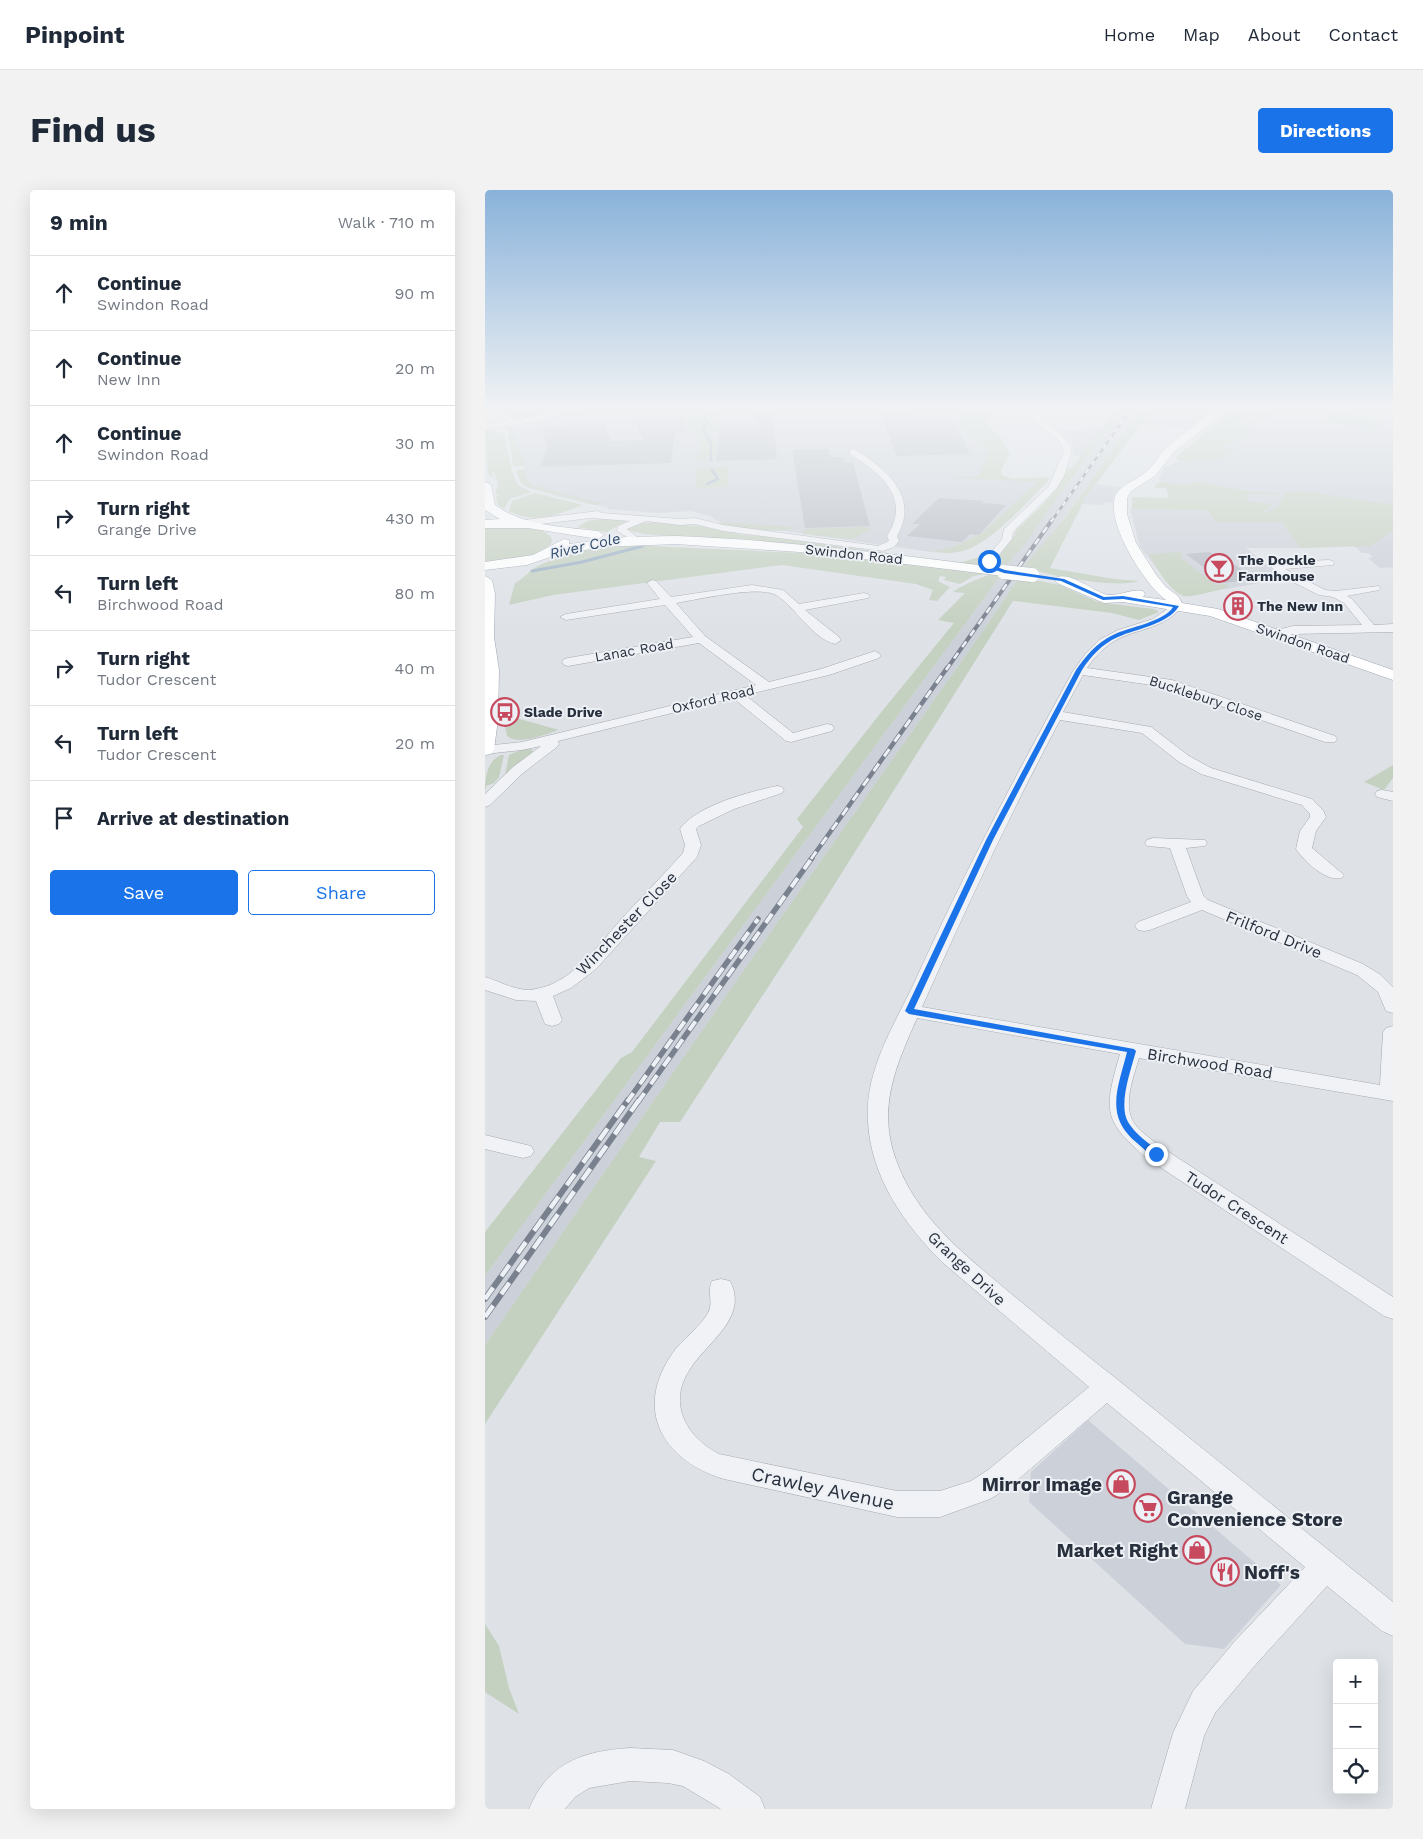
<!DOCTYPE html>
<meta charset="utf-8">
<style>
:root{--surface:#fff;--page:#f2f2f3;--text:#1f2937;--muted:#747a83;--line:#e0e1e3;--accent:#1a73e8}
body{margin:0;font-family:"Work Sans",sans-serif;background:var(--page);color:var(--text)}
.controls{position:absolute;right:15px;bottom:15px;display:grid;overflow:hidden;border-radius:5px;box-shadow:0 5px 20px #0002}
.controls button{width:45px;height:45px;display:grid;place-items:center;padding:0;border:0;border-bottom:1px solid var(--line);background:var(--surface);color:var(--text);font:25px sans-serif}
.stop{position:absolute;width:15px;height:15px;margin:-11px;border:4px solid #1a73e8;border-radius:50%;background:#fff}
.stop.end{background:#1a73e8;border-color:#fff;box-shadow:0 1px 5px #0008}
.list{margin:0;padding:0;list-style:none}
h2{display:flex;justify-content:space-between;align-items:center;height:65px;margin:0;padding:0 20px;font-size:21px}
h2 small{font-size:16px;font-weight:400;color:var(--muted)}
.list li{display:grid;grid-template-columns:32px 1fr auto;gap:15px;align-items:center;box-sizing:border-box;height:75px;padding:0 20px;border-top:1px solid var(--line)}
.list b{display:block;font-size:19px;white-space:nowrap}
.list p{margin:0;font-size:16px;white-space:nowrap;color:var(--muted)}
.list em{font-size:16px;font-style:normal;color:var(--muted)}
.actions{display:flex;gap:10px;padding:15px 20px}
.actions a{flex:1;padding:11px 0;border:1px solid var(--accent);border-radius:5px;text-align:center;font-size:18px;color:var(--accent)}
.actions .main{background:var(--accent);color:#fff}
.icon{flex:none;width:28px;height:28px;fill:none;stroke:currentColor;stroke-width:2;stroke-linecap:round;stroke-linejoin:round}
.map{position:relative;flex:none;width:908px;height:1619px;overflow:hidden;border-radius:5px}
header{display:flex;align-items:center;gap:30px;box-sizing:border-box;height:70px;padding:0 25px;background:var(--surface);border-bottom:1px solid var(--line)}
header strong{font-size:24px}
nav{display:flex;gap:28px;margin-inline-start:auto;font-size:18px}
.intro{display:flex;align-items:center;justify-content:space-between;box-sizing:border-box;height:120px;padding:0 30px}
h1{margin:0;font-size:35px}
.button{padding:12px 22px;border-radius:5px;background:var(--accent);color:#fff;font-size:18px;font-weight:700}
main{display:flex;gap:30px;padding:0 30px}
aside{flex:1;background:var(--surface);border-radius:5px;box-shadow:0 5px 20px #0002}
.map>svg:first-child{display:block}
.built{fill:#ccd1d9}
.green{fill:#c4d0c0}
.lines{fill:none;stroke-linecap:round;stroke-linejoin:round}
.stream-far1{stroke:#9bb0c5;stroke-width:2.5}
.stream{stroke:#9bb0c5;stroke-width:3}
.building{fill:#b6bbc3}
.minor-casing{stroke:#a4a9b1;stroke-width:1}
.major-casing{stroke:#9ea6b2;stroke-width:1}
.minor{fill:#f1f2f5;fill-rule:evenodd}
.major{fill:#fff;fill-rule:evenodd}
.rail-far4-casing{stroke:#79818f;stroke-width:2.5}
.rail-far3-casing{stroke:#79818f;stroke-width:4}
.rail-far2-casing{stroke:#79818f;stroke-width:4.5}
.rail-far1-casing{stroke:#79818f;stroke-width:5.5}
.rail-casing{stroke:#79818f;stroke-width:6}
.rail-far4{stroke:#edf0f5;stroke-width:2;stroke-dasharray:5;stroke-linecap:butt}
.rail-far3{stroke:#edf0f5;stroke-width:2.5;stroke-dasharray:7;stroke-linecap:butt}
.rail-far2{stroke:#edf0f5;stroke-width:3;stroke-dasharray:9;stroke-linecap:butt}
.rail-far1{stroke:#edf0f5;stroke-width:4;stroke-dasharray:11;stroke-linecap:butt}
.rail{stroke:#edf0f5;stroke-width:4.5;stroke-dasharray:14;stroke-linecap:butt}
.major-bridge-casing{stroke:#9ea6b2;stroke-width:15;stroke-linecap:butt}
.major-bridge{stroke:#fff;stroke-width:14}
.route{fill:#1a73e8}
.labels{text-anchor:middle;stroke-width:4;stroke-linejoin:round;paint-order:stroke}
.far-street-label{font-size:14px;fill:#28303d;stroke:#edf0f5}
.far-poi-label{font-size:14px;font-weight:bold;fill:#28303d;stroke:#edf0f5;text-anchor:start}
.far-water-label{font-size:15px;font-style:italic;fill:#354f6e;stroke:#edf0f5}
.street-label{font-size:16px;fill:#28303d;stroke:#edf0f5}
.near-poi-label{font-size:19px;font-weight:bold;fill:#28303d;stroke:#edf0f5;text-anchor:end}
.near-street-label{font-size:19px;fill:#28303d;stroke:#edf0f5}
</style>
<header>
<strong>Pinpoint</strong>
<nav><a>Home</a><a>Map</a><a>About</a><a>Contact</a></nav>
</header>
<div class="intro"><h1>Find us</h1><a class="button">Directions</a></div>
<main>
<aside>
<h2>9 min<small>Walk · 710 m</small></h2>
<ul class="list">
<li><svg class="icon" aria-label="ahead" viewBox="0 0 24 24"><path d="M12 20V5M6 11l6-6 6 6"/></svg><div><b>Continue</b><p>Swindon Road</p></div><em>90 m</em></li>
<li><svg class="icon" aria-label="ahead" viewBox="0 0 24 24"><path d="M12 20V5M6 11l6-6 6 6"/></svg><div><b>Continue</b><p>New Inn</p></div><em>20 m</em></li>
<li><svg class="icon" aria-label="ahead" viewBox="0 0 24 24"><path d="M12 20V5M6 11l6-6 6 6"/></svg><div><b>Continue</b><p>Swindon Road</p></div><em>30 m</em></li>
<li><svg class="icon" aria-label="right" viewBox="0 0 24 24"><path d="M7 20v-9h11M14 6l5 5-5 5"/></svg><div><b>Turn right</b><p>Grange Drive</p></div><em>430 m</em></li>
<li><svg class="icon" aria-label="left" viewBox="0 0 24 24"><path d="M17 20v-9H6M10 6l-5 5 5 5"/></svg><div><b>Turn left</b><p>Birchwood Road</p></div><em>80 m</em></li>
<li><svg class="icon" aria-label="right" viewBox="0 0 24 24"><path d="M7 20v-9h11M14 6l5 5-5 5"/></svg><div><b>Turn right</b><p>Tudor Crescent</p></div><em>40 m</em></li>
<li><svg class="icon" aria-label="left" viewBox="0 0 24 24"><path d="M17 20v-9H6M10 6l-5 5 5 5"/></svg><div><b>Turn left</b><p>Tudor Crescent</p></div><em>20 m</em></li>
<li><svg class="icon" aria-label="arrive" viewBox="0 0 24 24"><path d="M6 21V4h12l-3 4 3 4H6"/></svg><div><b>Arrive at destination</b></div></li>
</ul>
<div class="actions"><a class="main">Save</a><a>Share</a></div>
</aside>
<div class="map">
<svg width="908" height="1619" viewBox="0 0 908 1619">
<rect width="100%" height="100%" fill="#dee2e7"/>
<!-- built -->
<path class="built" d="M113 215 468 216 473 218 477 225 483 248 497 253 502 262 503 267 495 286 501 288 552 292 497 343 472 355 446 362 300 341 253 337 237 334 225 326 206 321 172 323 123 319 124 318 66 305 74 302 57 298 42 297 37 294 32 284 41 283 27 237Z
M636 215H658L568 344 538 377H520L595 266 588 265V254L575 241 618 238Z
M683 215H735L729 220 717 222 684 219 682 218Z
M754 215H908V377L895 378 883 368 888 367 883 363H877L832 322 724 320 731 332H797L815 358H761L792 383 803 388 700 406 691 402 655 357 645 319 723 320 762 304 793 302H769L713 292 701 295 675 292 674 288 679 278 695 271 690 268Z
M668 223 722 224H724L703 239 656 234Z
M611 294 638 297 629 305 628 313 619 312V315L597 314Z
M516 385 534 387 500 438 256 784 0 1155V1086Z
M603 1230 796 1395 739 1459 700 1454 544 1312 546 1282Z"/>
<!-- green -->
<path class="green" d="M73 215H92C73 220 31 237 16 220Z
M486 215 505 223 502 235 516 248 525 264 516 280 517 285 527 289 566 287C547 308 508 351 481 360 470 364 458 363 446 362L472 355 497 343 552 292 462 287 494 286C499 275 508 262 496 253 491 249 484 248 478 244L475 229 477 225 473 218 438 216Z
M636 215H639L541 352 520 377 514 374 513 367 529 346 531 340C550 322 573 303 582 279L588 277Z
M658 215H683L682 218 684 219 706 222 729 220 724 224 668 223 661 228 601 307 565 378 629 389 654 391C631 399 561 385 538 377L577 332Z
M754 215H786L747 235 749 238 769 241 739 257 751 260 732 270H709L711 273 695 271 690 268Z
M792 215H811L839 219 795 220 784 223 758 237 761 239 751 236Z
M850 223 895 230 901 232 890 239 836 231Z
M234 225 228 227 229 233H235V242H228V245H210L199 230 202 227Z
M22 237H27L39 276H28Z
M4 239 19 244 27 280H25L27 281 32 294 46 302 25 309 19 319 13 315 11 307 15 305 10 304 13 295 9 282H11H7L8 288 3 284 0 241Z
M213 248H231V270L213 271Z
M243 277V297L211 298 212 278Z
M40 279 42 290 47 295 116 313 110 315 44 298 37 294 31 280Z
M675 292 701 295 713 292 769 302H794L792 305 765 304 761 311 788 314 779 322C786 322 790 316 797 316L794 314 800 302 819 301 908 315V340L886 356 815 358 797 332H731L723 320 647 319V307L684 308 681 298H671L670 295Z
M50 303 98 315C74 324 50 335 24 321L27 311Z
M116 329 142 331 122 342 92 337 103 331Z
M171 332 214 336 258 345 280 346 474 373 501 365 495 372 500 374 502 377 312 356 159 344 142 340V338L158 333Z
M236 332 310 337 311 338C287 344 260 338 237 334Z
M0 337C19 338 52 331 66 347L67 352C54 371 20 370 0 373Z
M378 337 388 338 367 349 316 344 321 339Z
M142 355 318 363 505 383 489 386 475 394 459 390 461 387 455 386 453 391 465 397 452 411 444 410 448 400 431 394 297 375 68 405 24 415 30 393C40 388 45 379 55 375 82 362 113 358 142 355Z
M695 362 698 365 694 366 731 395 739 394 745 397C735 399 708 408 699 406 685 402 670 376 664 364Z
M505 385H516L0 1086V1042L136 868 147 862 318 637 312 629 398 520 469 433 453 430 480 403 468 402C471 398 499 386 505 385Z
M534 387 575 395 613 412 669 419 674 422 654 430 627 423 528 411 336 716 195 932H175L154 967 171 971 0 1234V1155L256 784 500 438Z
M18 526H24L74 540C60 544 35 556 22 546Z
M40 558 47 559 48 563 20 585 24 565Z
M16 565H19L14 587 9 593 1 596 0 604C0 589 1 572 16 565Z
M908 575V588L899 600 879 592Z
M0 1434 14 1456 24 1498 34 1524 0 1502Z"/>
<g class="lines">
<!-- stream-far1 -->
<path class="stream-far1" d="M226 270V253L217 237 223 233 219 229 228 215
M222 294 233 289 227 280"/>
<!-- stream -->
<path class="stream" d="M47 381 97 372 158 356"/>
</g>
<!-- building -->
<path class="building" d="M271 215H287L292 269 231 271 235 235 273 234Z
M417 215 426 230 467 228 485 264 412 266 400 235 396 216Z
M196 227 204 241 190 242 186 273 55 277 62 259 57 238 119 233 126 251 158 250 149 230Z
M343 259 345 267H358L360 272 368 273 385 336 320 338 307 260Z
M454 308 499 311 497 313 521 315 494 345 485 344 477 352 422 346 435 334H427Z
M725 362 745 376 750 375 770 389 739 393 701 364Z"/>
<g class="lines">
<defs>
<path id="minor" d="M4 215H12L15 223 34 230 93 215H107L49 232 0 239V235L24 231 9 226Z
M534 215H543C558 232 578 240 587 261L579 286 571 299 528 342 527 349 509 371 511 375 524 382 519 385 503 379 499 371 517 349 519 339 564 296 579 261 574 250 547 230Z
M368 259C375 262 382 267 388 272 413 290 430 316 412 346L414 351 409 357 398 361 238 341 210 334 195 335 161 331 142 339 152 347 147 350 132 341 133 336 145 331 106 328 39 336 34 333 39 330 113 321 117 323 195 329 210 328 238 335 393 356 404 351 402 346C427 307 395 283 365 264V260Z
M844 370 848 371 849 373 848 375 800 379 840 400 851 401 894 396 896 398 894 400 862 406 867 409 889 435 908 434V442L808 444 792 448 788 447 786 444 788 441 808 436 877 435 859 413 848 407 834 405 796 386 785 376 790 373Z
M167 390 171 391 186 407 267 395 298 400 314 414 379 403 383 404 385 406 383 408 320 420 354 447 356 450 350 454C325 447 311 417 291 405 274 395 211 410 191 413L220 446 284 492 336 479 390 461 396 465 394 468 344 485 260 505 308 543 342 534 347 535 349 538 347 541 306 552 301 551 248 508 73 551 74 554 72 557 38 583 5 615 0 617V604L28 577 56 556 37 560 0 564V556L37 552 271 495 214 453 83 476 79 475 77 472 79 469 83 468 208 447 180 415 81 430 75 427 81 424 175 409 162 393Z
M691 413 697 416C681 438 655 438 633 449 620 456 610 466 602 478L687 490 850 546 852 549 850 552H840L680 497 598 485 578 522 666 537 704 566 726 578 827 609 838 620 841 627 831 641 827 658 859 685 857 688C841 692 820 672 811 659L815 641 825 627V624L817 615 716 584 694 572 657 543 575 530C525 624 480 720 437 817L895 895 898 842 901 838 908 836V911L654 868C649 886 637 915 649 933 656 943 669 951 679 959L908 1107V1129L899 1126 663 969C617 931 619 920 635 864L432 828C411 876 392 917 411 970 432 1028 479 1064 524 1102 560 1132 597 1162 633 1190 724 1264 816 1338 908 1412V1446L897 1441 842 1396 772 1473 730 1523 719 1546 700 1619H666L688 1543 708 1501 750 1451 820 1377 622 1213 523 1298 505 1309 455 1327H412L239 1289C179 1271 148 1221 187 1164 196 1150 217 1136 224 1121 228 1111 222 1101 227 1091L236 1089 245 1091C264 1128 222 1152 205 1179 182 1213 201 1247 234 1264L412 1301H455L486 1291 503 1280 604 1197 457 1072C419 1034 386 987 383 932 379 881 410 834 430 791 478 685 532 583 588 481L601 463 614 450 633 440 668 429Z
M292 596 297 597 299 600 297 603 249 619 214 636 211 639 216 655 212 667 111 779 86 798 68 806 77 830 74 834 67 836 60 834 51 811 31 810 0 800V787C17 792 33 803 51 799 90 792 116 751 141 724 160 704 179 684 198 663L200 655 195 639C212 615 264 602 292 596Z
M897 600 908 602V611L892 607 890 604 892 601Z
M668 648 720 650 722 653 720 656 701 658 718 705 723 710 878 774 896 785 908 797V823L901 821 893 802 872 785 717 720 665 740 659 741 653 740 650 736 653 732 706 712 702 706 685 658 662 656 660 653 662 650Z
M0 945 46 956 49 961 46 966 38 968 0 959Z
M145 1558 188 1560 219 1571 244 1584 275 1607 280 1619H236L198 1596 183 1593 145 1591 104 1598 90 1607 80 1619H44C63 1573 97 1561 145 1558Z"/>
<path id="major" d="M736 215H748L688 263 670 286 646 301 642 308V324L651 353 672 386 681 397 693 406 697 413 733 419 908 480V490L725 426 638 412 619 413 572 393 570 390 572 387C587 383 605 399 619 404 633 408 645 398 658 401L660 404 658 407 681 410C660 395 621 334 630 307 636 293 652 291 662 281 670 274 674 264 682 257 699 242 718 229 736 215Z
M0 292 6 295 10 315C38 336 79 337 113 341L119 345 113 349 43 338H0V330L15 329 0 320Z
M191 346C301 350 410 365 519 378L526 382 519 386 330 363 191 354 117 357 71 365 42 375 0 380V372L48 365 79 349 84 350V354L141 347Z
M0 386 7 390 10 404 9 447 14 480 13 529 9 560 6 564 0 565Z"/>
</defs>
<!-- minor casing -->
<use href="#minor" class="minor-casing"/>
<!-- major casing -->
<use href="#major" class="major-casing"/>
<!-- minor -->
<use href="#minor" class="minor"/>
<!-- major -->
<use href="#major" class="major"/>
<defs>
<path id="rail-far4" d="M566 332 649 215"/>
<path id="rail-far3" d="M461 480 567 330"/>
<path id="rail-far2" d="M326 669 462 478"/>
<path id="rail-far1" d="M142 912 273 729
M153 912 327 668"/>
<path id="rail" d="M0 1109 143 910
M0 1127 154 910"/>
</defs>
<!-- rail-far4 casing -->
<use href="#rail-far4" class="rail-far4-casing"/>
<!-- rail-far3 casing -->
<use href="#rail-far3" class="rail-far3-casing"/>
<!-- rail-far2 casing -->
<use href="#rail-far2" class="rail-far2-casing"/>
<!-- rail-far1 casing -->
<use href="#rail-far1" class="rail-far1-casing"/>
<!-- rail casing -->
<use href="#rail" class="rail-casing"/>
<!-- rail-far4 -->
<use href="#rail-far4" class="rail-far4"/>
<!-- rail-far3 -->
<use href="#rail-far3" class="rail-far3"/>
<!-- rail-far2 -->
<use href="#rail-far2" class="rail-far2"/>
<!-- rail-far1 -->
<use href="#rail-far1" class="rail-far1"/>
<!-- rail -->
<use href="#rail" class="rail"/>
<defs>
<path id="major-bridge" d="M519 382 547 385"/>
</defs>
<!-- major-bridge casing -->
<use href="#major-bridge" class="major-bridge-casing"/>
<!-- major-bridge -->
<use href="#major-bridge" class="major-bridge"/>
</g>
<!-- sky -->
<linearGradient id="sky" x2="0" y2="1"><stop stop-color="#89b2da"/><stop offset="0.49" stop-color="#f0f2f4"/><stop offset="1" stop-color="#f0f2f4" stop-opacity="0"/></linearGradient>
<rect width="908" height="442" fill="url(#sky)"/>
<!-- route -->
<path class="route" d="M503 370H506L509 376 520 380 579 389 619 407 638 406 694 416C682 435 653 438 633 447 617 454 606 466 597 480L508 650 429 819 649 859 651 861C646 880 633 914 643 932 650 944 664 953 674 962L675 964 671 967C664 965 658 958 652 953 619 926 633 898 642 862L424 824 420 821 501 650 591 480C601 466 611 453 628 445 644 437 679 432 688 417L638 409 618 410 576 391 519 383 505 378Z"/>
<!-- icons -->
<defs>
<symbol id="bar-ring" viewBox="-11 -11 22 22"><circle r="9.5" fill="#edf0f5" stroke="#c6495d" stroke-width="1.5"/><path d="M-6-5H6L.8 .8V4.5H3.5V6h-7V4.5H-.8V.8Z" fill="#c6495d"/></symbol>
<symbol id="building-ring" viewBox="-11 -11 22 22"><circle r="9.5" fill="#edf0f5" stroke="#c6495d" stroke-width="1.5"/><path d="M-4-6H4V6H1V3H-1V6H-4ZM-2.5-4.3h1.7v1.8h-1.7ZM.8-4.3h1.7v1.8H.8ZM-2.5-1h1.7V.8h-1.7ZM.8-1h1.7V.8H.8Z" fill="#c6495d"/></symbol>
<symbol id="bus-ring" viewBox="-11 -11 22 22"><circle r="9.5" fill="#edf0f5" stroke="#c6495d" stroke-width="1.5"/><path d="M-5-6H5V4H4V6H2V4H-2V6H-4V4H-5ZM-3.5-4V0h7V-4ZM-3.5 1.2v1.5H-2V1.2ZM2 1.2v1.5H3.5V1.2Z" fill="#c6495d"/></symbol>
<symbol id="shop-ring" viewBox="-11 -11 22 22"><circle r="9.5" fill="#edf0f5" stroke="#c6495d" stroke-width="1.5"/><path d="M-5-2.5h2.3a2.7 3.5 0 0 1 5.4 0H5L5.5 6h-11ZM-1.5-2.5h3a1.5 2.3 0 0 0-3 0Z" fill="#c6495d"/></symbol>
<symbol id="supermarket-ring" viewBox="-11 -11 22 22"><circle r="9.5" fill="#edf0f5" stroke="#c6495d" stroke-width="1.5"/><path d="M-6-5.5h2.5l.6 2H6L4.5 2H-2.5L-4.4-4H-6ZM-1.5 3.2a1.3 1.3 0 1 0 .1 0ZM3 3.2a1.3 1.3 0 1 0 .1 0Z" fill="#c6495d"/></symbol>
<symbol id="restaurant-ring" viewBox="-11 -11 22 22"><circle r="9.5" fill="#edf0f5" stroke="#c6495d" stroke-width="1.5"/><path d="M-5-6h1v4h1v-4h1v4h1v-4h1v5L-1.5 .5V6h-2V.5L-5-1ZM5-6V6H3V1.5H1.5Q1.5-4 5-6Z" fill="#c6495d"/></symbol>
</defs>
<g fill-rule="evenodd">
<use href="#bar-ring" x="718" y="362" width="32" height="32"/>
<use href="#building-ring" x="737" y="400" width="32" height="32"/>
<use href="#bus-ring" x="4" y="506" width="32" height="32"/>
<use href="#shop-ring" x="620" y="1278" width="32" height="32"/>
<use href="#supermarket-ring" x="647" y="1302" width="32" height="32"/>
<use href="#shop-ring" x="696" y="1344" width="32" height="32"/>
<use href="#restaurant-ring" x="724" y="1366" width="32" height="32"/>
</g>
<g class="labels">
<!-- far-street labels -->
<g class="far-street-label">
<text transform="translate(369 364) rotate(6)" y="5">Swindon Road</text>
<text transform="translate(818 453) rotate(19)" y="5">Swindon Road</text>
<text transform="translate(149 460) rotate(-10)" y="5">Lanac Road</text>
<text transform="translate(721 508) rotate(18)" y="5">Bucklebury Close</text>
<text transform="translate(228 509) rotate(-13)" y="5">Oxford Road</text>
</g>
<!-- far-poi labels -->
<g class="far-poi-label">
<text x="753" y="375">The Dockle<tspan x="753" dy="16">Farmhouse</tspan></text>
<text x="772" y="421">The New Inn</text>
<text x="39" y="527">Slade Drive</text>
</g>
<!-- far-water labels -->
<g class="far-water-label">
<text transform="translate(100 356) rotate(-13)" y="5">River Cole</text>
</g>
<!-- street labels -->
<g class="street-label">
<text transform="translate(141 733) rotate(-46)" y="6">Winchester Close</text>
<text transform="translate(789 744) rotate(22)" y="6">Frilford Drive</text>
<text transform="translate(725 873) rotate(9)" y="6">Birchwood Road</text>
<text transform="translate(752 1017) rotate(33)" y="6">Tudor Crescent</text>
<text transform="translate(482 1078) rotate(43)" y="6">Grange Drive</text>
</g>
<!-- near-poi labels -->
<g class="near-poi-label">
<text x="617" y="1301">Mirror Image</text>
<text x="682" y="1314" text-anchor="start">Grange<tspan x="682" dy="22">Convenience Store</tspan></text>
<text x="693" y="1367">Market Right</text>
<text x="759" y="1389" text-anchor="start">Noff's</text>
</g>
<!-- near-street labels -->
<g class="near-street-label">
<text transform="translate(338 1298) rotate(12)" y="7">Crawley Avenue</text>
</g>
</g>
</svg>
<div class="controls">
<button>+</button>
<button>−</button>
<button><svg class="icon" aria-label="locate" viewBox="0 0 24 24"><circle cx="12" cy="12" r="6"/><path d="M12 2v4M12 18v4M2 12h4M18 12h4"/></svg></button>
</div>
<div class="stop" style="left:504px;top:371px"></div>
<div class="stop end" style="left:671px;top:964px"></div>
</div>
</main>
